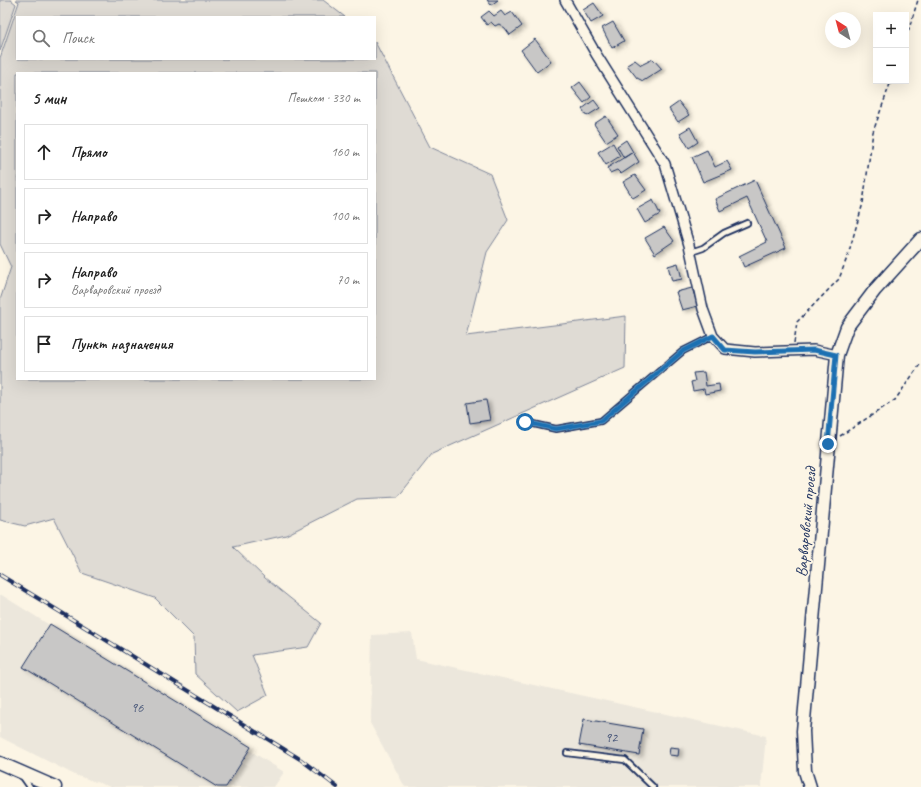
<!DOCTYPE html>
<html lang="ru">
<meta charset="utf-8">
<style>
:root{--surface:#fff;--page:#f2f2f2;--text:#222;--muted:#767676;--line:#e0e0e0}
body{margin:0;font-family:Caveat,sans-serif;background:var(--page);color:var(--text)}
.controls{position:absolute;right:12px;top:12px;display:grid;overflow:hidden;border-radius:0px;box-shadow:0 4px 16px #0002}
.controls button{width:36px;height:36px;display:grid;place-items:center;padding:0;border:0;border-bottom:1px solid var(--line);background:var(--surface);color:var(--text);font:20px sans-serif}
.compass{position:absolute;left:825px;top:12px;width:36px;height:36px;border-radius:50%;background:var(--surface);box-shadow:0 4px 16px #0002;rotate:324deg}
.stop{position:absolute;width:12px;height:12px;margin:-9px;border:3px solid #1f6fb2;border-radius:50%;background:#fff}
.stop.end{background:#1f6fb2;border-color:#fff;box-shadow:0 1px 4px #0008}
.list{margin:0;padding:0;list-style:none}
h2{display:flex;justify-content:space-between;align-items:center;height:52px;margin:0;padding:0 16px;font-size:17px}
h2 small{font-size:13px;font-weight:400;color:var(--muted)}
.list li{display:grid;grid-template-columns:26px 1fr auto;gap:12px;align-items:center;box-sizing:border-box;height:56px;margin:0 8px 8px;padding:0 8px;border:1px solid var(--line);border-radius:0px}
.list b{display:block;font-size:15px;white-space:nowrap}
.list p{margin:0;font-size:13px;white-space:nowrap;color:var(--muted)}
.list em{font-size:13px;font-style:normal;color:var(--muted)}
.icon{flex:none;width:22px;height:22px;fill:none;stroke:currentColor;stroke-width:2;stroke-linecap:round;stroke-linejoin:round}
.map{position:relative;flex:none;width:921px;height:787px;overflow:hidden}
.search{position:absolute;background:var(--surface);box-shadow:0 4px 16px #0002;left:16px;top:16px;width:360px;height:44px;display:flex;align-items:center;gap:10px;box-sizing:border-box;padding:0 14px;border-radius:0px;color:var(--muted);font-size:15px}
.panel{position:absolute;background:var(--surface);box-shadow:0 4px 16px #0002;left:16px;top:72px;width:360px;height:308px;border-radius:0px}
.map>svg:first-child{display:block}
.built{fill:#ece7dc}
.green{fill:#dfdbd4;stroke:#7d8599;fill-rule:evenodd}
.building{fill:#c8c7c6;stroke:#1b2f5e;filter:url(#shadow)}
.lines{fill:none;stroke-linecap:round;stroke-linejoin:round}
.lane-casing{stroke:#1b2f5e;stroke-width:8}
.street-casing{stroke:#1b2f5e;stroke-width:12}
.secondary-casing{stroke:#1b2f5e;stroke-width:15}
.path{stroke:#1b2f5e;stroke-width:1.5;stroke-dasharray:4 3;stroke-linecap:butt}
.lane{stroke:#fcf5e5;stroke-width:4.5}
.street{stroke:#fcf5e5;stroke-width:9}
.secondary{stroke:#fcf5e5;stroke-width:12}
.rail-casing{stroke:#1b2f5e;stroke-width:4}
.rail{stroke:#fcf5e5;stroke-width:2.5;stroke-dasharray:8;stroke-linecap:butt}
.route{stroke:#1f6fb2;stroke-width:5}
.labels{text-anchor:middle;stroke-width:4;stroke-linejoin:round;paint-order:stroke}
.number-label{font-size:14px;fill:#465578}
.street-label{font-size:16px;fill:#1b2f5e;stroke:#fcf5e5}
</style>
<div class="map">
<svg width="921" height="787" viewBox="0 0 921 787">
<defs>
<filter id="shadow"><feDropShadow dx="3.5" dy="2" stdDeviation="2" flood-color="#0004"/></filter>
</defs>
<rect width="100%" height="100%" fill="#fcf5e5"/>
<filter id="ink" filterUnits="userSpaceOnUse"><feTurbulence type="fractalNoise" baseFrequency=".025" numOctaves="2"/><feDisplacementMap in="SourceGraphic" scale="8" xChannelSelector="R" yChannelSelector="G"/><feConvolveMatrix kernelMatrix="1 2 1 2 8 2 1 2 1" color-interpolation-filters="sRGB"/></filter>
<g filter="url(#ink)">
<!-- built -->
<path class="built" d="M0 594 284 772 274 787H111L75 775 0 737Z
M412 633 416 659 766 736 761 787H405L370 723 372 635Z"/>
<!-- green -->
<path class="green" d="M0 0H11L16 4 0 51Z
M16 0H323L345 17H17V59H375V42L430 147 490 174 508 220 487 252 466 336 626 316 625 368 432 454 398 497 357 499 286 535 233 547 265 578 321 623 308 647 252 655 268 695 237 712 195 674 194 637 155 598 82 573 54 518 25 526 0 520V300L11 267 0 244V58L19 2ZM17 73H375V379H17Z"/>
<!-- building -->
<path class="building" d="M487 0H498L491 5Z
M594 3 603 16 591 23 583 10Z
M489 11 494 16 501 11 505 16 512 12 522 26 510 35 505 28 499 24 495 26 491 22 487 25 481 17Z
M613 22 624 41 612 48 602 28Z
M535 39 551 61 537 72 521 50Z
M653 59 662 69 643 81 637 78 627 65 635 60 641 65Z
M580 82 591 97 584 103 572 88Z
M594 100 600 108 587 116 582 109Z
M679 102 689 115 678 122 669 109Z
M606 116 618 134 606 142 594 124Z
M690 127 698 142 689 148 680 133Z
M626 140 633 152 624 158 617 146Z
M613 143 620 156 606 165 598 152Z
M707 150 715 167 727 161 732 170 703 182 692 157Z
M633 152 639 162 621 174 617 170 610 173 607 168Z
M635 175 646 190 633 198 623 182Z
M755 180 786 248 744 267 739 256 767 242 747 198 720 211 715 199Z
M653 200 660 214 645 223 637 209Z
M664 227 674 241 655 254 645 238Z
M678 263 682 279 672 281 668 266Z
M692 288 698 306 682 310 676 292Z
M704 372 706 386 719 384 720 391 705 394 704 389 693 391 691 382 695 381 693 373Z
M486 400 490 420 470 423 467 403Z
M50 624 251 747 226 787H217L23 667Z
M584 719 643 729 639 755 579 745Z
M670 747 679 748 678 756 669 755Z"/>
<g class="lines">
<defs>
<path id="lane" d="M691 252 703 248 724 233 747 223
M525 422 556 429 601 421 683 351 713 336
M567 753 625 760 653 787
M23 777 30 787"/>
<path id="street" d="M565 0 596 54 665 164 689 245 703 309 713 336 725 349 755 352 814 350 837 355"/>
<path id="secondary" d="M0 763 55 787
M810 787 805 771 803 731 837 355 847 327 875 290 921 239"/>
</defs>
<!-- lane casing -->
<use href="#lane" class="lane-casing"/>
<!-- street casing -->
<use href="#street" class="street-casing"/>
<!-- secondary casing -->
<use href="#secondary" class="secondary-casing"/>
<!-- path -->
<path class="path" d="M906 38 918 0
M794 343 797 322 839 279 848 255 863 203 873 132 891 81
M840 436 895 400 921 363"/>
<!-- lane -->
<use href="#lane" class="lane"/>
<!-- street -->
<use href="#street" class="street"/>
<!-- secondary -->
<use href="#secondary" class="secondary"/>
<defs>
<path id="rail" d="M0 575 300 759 337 787"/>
</defs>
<!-- rail casing -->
<use href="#rail" class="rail-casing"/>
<!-- rail -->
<use href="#rail" class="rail"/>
</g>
</g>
<g class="lines" filter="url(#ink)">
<!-- route -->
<path class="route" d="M525 422 556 429 601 421 683 351 713 336 725 350 755 352 814 350 836 355 828 444"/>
</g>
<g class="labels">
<!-- number labels -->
<g class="number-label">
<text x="137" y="712">96</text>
<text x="611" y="742">92</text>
</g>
<!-- street labels -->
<g class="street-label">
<text transform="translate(805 522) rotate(-85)" y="6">Варваровский проезд</text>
</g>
</g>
</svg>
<div class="controls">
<button>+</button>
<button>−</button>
</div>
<svg class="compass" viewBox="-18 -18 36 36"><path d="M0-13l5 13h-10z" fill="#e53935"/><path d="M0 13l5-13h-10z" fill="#767676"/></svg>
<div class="stop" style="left:525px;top:422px"></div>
<div class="stop end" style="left:828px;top:444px"></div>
<div class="search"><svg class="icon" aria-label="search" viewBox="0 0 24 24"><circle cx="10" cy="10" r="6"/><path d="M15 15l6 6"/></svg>Поиск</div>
<section class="panel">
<h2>5 мин<small>Пешком · 330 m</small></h2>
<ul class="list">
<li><svg class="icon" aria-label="ahead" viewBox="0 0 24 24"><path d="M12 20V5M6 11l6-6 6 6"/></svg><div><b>Прямо</b></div><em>160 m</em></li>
<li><svg class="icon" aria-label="right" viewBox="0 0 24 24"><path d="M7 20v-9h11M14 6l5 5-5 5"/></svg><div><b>Направо</b></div><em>100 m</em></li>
<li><svg class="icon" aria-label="right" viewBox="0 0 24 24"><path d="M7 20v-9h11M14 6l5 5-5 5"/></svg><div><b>Направо</b><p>Варваровский проезд</p></div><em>70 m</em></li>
<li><svg class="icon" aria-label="arrive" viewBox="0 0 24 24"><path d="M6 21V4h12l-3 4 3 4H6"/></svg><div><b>Пункт назначения</b></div></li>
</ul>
</section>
</div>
